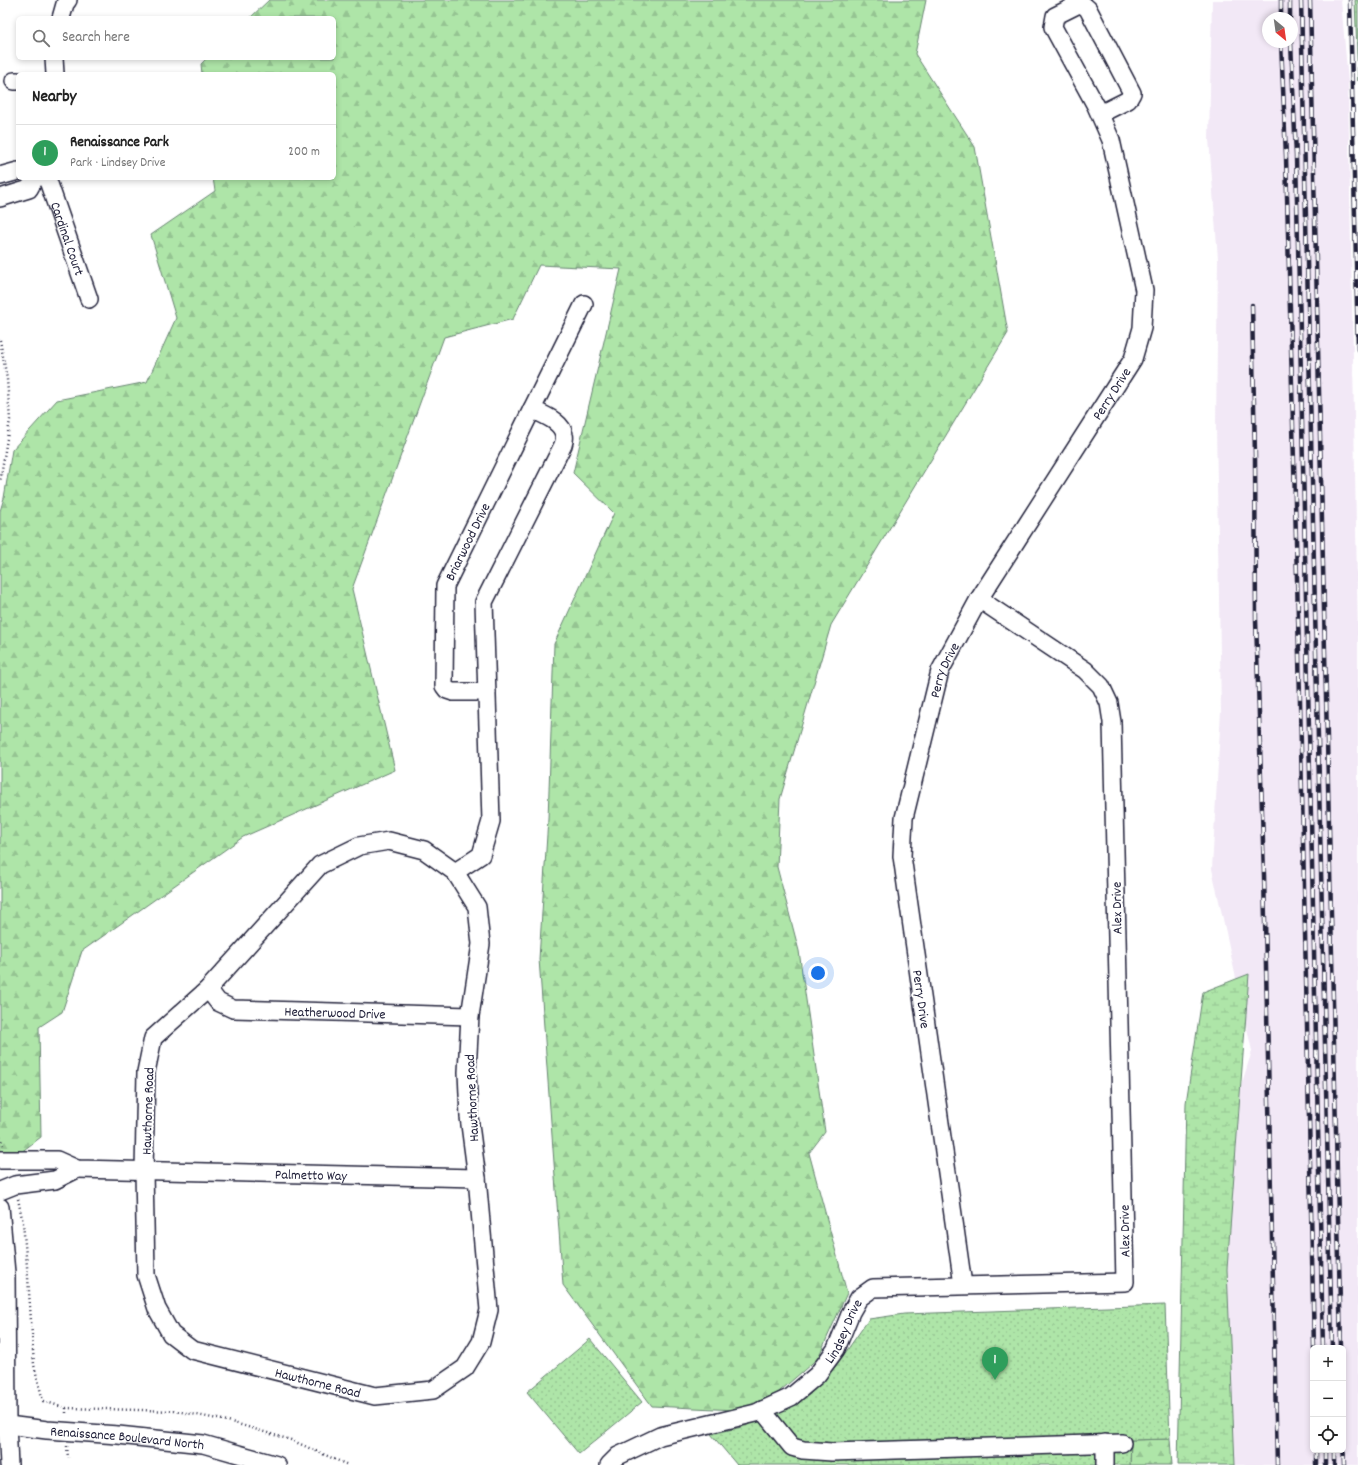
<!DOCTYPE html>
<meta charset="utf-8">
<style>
:root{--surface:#fff;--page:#f6f6f6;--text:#222;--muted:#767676;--line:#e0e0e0;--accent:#c8321e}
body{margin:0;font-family:Dekko,sans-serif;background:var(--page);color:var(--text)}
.controls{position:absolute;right:12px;bottom:12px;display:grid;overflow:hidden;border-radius:6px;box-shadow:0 2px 6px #0003}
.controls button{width:36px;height:36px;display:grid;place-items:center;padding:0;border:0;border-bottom:1px solid var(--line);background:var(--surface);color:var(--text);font:20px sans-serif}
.compass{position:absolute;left:1262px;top:12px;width:36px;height:36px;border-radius:50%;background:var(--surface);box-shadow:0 2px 6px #0003;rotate:151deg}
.you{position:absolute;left:818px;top:973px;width:14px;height:14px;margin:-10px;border:3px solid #fff;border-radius:50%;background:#1a73e8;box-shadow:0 0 0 6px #1a73e833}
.badge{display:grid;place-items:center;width:26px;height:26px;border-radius:50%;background:var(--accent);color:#fff;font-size:13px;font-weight:700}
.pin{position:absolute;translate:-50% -33px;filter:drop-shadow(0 1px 2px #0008)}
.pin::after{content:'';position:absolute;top:21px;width:14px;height:12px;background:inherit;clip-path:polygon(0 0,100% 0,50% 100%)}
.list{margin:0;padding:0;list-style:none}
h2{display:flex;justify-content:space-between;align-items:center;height:52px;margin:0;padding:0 16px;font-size:17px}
h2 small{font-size:13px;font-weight:400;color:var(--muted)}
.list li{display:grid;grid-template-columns:26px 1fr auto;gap:12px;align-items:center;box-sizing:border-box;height:56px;padding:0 16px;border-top:1px solid var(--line)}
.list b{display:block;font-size:15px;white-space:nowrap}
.list p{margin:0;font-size:13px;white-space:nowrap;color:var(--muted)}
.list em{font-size:13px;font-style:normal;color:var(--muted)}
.icon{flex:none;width:22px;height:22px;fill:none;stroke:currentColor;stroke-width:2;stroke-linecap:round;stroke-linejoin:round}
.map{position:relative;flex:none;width:1358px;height:1465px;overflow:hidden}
.search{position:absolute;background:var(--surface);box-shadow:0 2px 6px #0003;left:16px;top:16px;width:320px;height:44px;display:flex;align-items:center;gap:10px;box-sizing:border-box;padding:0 14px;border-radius:6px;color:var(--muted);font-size:15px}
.panel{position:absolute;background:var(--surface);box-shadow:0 2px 6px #0003;left:16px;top:72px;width:320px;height:108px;border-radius:6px}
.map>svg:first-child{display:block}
.built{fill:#f2e8f6;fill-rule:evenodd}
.forest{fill:url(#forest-firs);stroke:#688472}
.wetland{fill:url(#wetland-marsh);stroke:#688472}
.park{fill:url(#park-dots);stroke:#688472}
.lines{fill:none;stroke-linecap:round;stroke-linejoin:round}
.minor-casing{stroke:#22223b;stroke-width:20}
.path{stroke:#22223b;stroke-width:2.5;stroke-dasharray:1 3;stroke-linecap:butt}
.minor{stroke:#fff;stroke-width:17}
.rail-casing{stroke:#22223b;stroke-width:4.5}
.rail{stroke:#fff;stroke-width:3;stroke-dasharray:9;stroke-linecap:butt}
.labels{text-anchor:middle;stroke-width:4;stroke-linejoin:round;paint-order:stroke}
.street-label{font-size:14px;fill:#22223b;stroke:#fff}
</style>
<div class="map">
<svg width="1358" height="1465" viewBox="0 0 1358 1465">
<defs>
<pattern id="forest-firs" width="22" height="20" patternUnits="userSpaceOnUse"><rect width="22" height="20" fill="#aee5a8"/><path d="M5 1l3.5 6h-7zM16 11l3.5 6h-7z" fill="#95c492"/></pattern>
<pattern id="wetland-marsh" width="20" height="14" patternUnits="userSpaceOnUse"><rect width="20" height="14" fill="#aee5a8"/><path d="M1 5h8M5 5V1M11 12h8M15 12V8" fill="none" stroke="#95c492"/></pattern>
<pattern id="park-dots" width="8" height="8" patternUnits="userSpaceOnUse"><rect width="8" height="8" fill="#aee5a8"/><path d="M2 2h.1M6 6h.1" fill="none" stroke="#95c492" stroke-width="1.8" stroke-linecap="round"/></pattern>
</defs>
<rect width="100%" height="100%" fill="#fff"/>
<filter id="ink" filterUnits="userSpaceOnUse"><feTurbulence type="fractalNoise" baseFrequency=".025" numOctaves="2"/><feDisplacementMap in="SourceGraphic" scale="8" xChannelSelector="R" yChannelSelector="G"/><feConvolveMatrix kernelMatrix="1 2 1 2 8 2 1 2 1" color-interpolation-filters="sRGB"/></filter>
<g filter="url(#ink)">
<!-- built -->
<path class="built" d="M1212 0H1341L1348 82 1358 639V1465H1232L1224 1140 1252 1051 1212 869 1221 711 1216 426 1218 259 1209 139ZM1268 18H1292V42H1268ZM1313 1348H1343V1450H1313Z"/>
<!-- forest -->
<path class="forest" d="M269 0H926L915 54 975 147 1008 333 831 625 780 799 777 867 799 951 825 1132 809 1153 847 1293 818 1358 757 1411 652 1406 563 1285 539 959 548 819 554 644 614 513 573 473 621 269 539 265 513 319 444 337 352 589 395 770 243 837 82 951 62 1012 39 1027 41 1137 0 1168V511L4 498 12 450 57 400 147 382 176 318 151 235 215 191 213 178H334V74H202L201 64 207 58H334V18H250Z
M1170 1439 1172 1465H1130L1131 1440Z"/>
<!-- wetland -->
<path class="wetland" d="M1355 0H1358V81Z
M1249 974 1227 1269 1235 1465H1178L1186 1103 1203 992Z"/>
<!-- park -->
<path class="park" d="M1165 1305 1170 1439 1131 1440 1130 1465H737L711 1434 742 1427 772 1415 809 1395 836 1366 869 1319 904 1314Z
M590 1339 642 1402 579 1454 527 1392Z"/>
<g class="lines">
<defs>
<g id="minor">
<path d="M61 18 65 4 68 0"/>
<path d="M54 58 55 74"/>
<path d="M14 81H18"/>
<path d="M0 176 18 171"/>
<path id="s1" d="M47 178 89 299"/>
<path d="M0 198 29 189 35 178"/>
<path id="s2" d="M487 692H453L447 690 444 686 445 586 532 409"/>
<path d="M389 841 424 850 455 872 477 907 481 944 470 1016 467 1072 469 1117 477 1178 489 1310 481 1342 465 1368 433 1390 375 1396 192 1350 171 1334 157 1309 146 1275 144 1171 146 1072 153 1038 208 989 320 865 359 846Z"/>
<path d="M455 872 481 855 491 821 484 602 563 445C564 442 565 438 564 435 562 421 543 415 532 409L584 304"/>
<path id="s3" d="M208 989 218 1002 233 1009 470 1016"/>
<path id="s4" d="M0 1160H57L77 1169 477 1178"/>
<path d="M0 1191 15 1185 55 1180 77 1169"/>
<path d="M0 1207 6 1273 7 1425 9 1465"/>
<path id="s5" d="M963 1285 902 856 904 818 940 671 979 599 1133 359 1142 328 1144 290 1111 140 1096 106 1053 27 1055 16 1081 3 1088 9 1132 93 1128 100 1100 114"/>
<path d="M762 1410 792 1447 803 1450 832 1452 1122 1443"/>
<path id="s6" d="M0 1424 47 1430 118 1435 203 1444 277 1465"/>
<path d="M1105 1443V1465"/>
<path id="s7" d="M609 1465 618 1456 660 1436 756 1413 791 1397 817 1375 836 1349 851 1312 859 1298 873 1288 1125 1282 1112 722 1109 703 1101 686 1085 670 979 599"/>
</g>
</defs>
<!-- minor casing -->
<use href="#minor" class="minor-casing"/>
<!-- path -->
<path class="path" d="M0 340 7 379 10 420 0 482
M0 1137 3 1145
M18 1199 23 1223 28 1277 34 1365 43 1401 66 1408 176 1411 228 1421 291 1440 348 1465
M66 1408V1414
M67 1446 68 1458"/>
<!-- minor -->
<use href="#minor" class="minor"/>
<defs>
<path id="rail" d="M1281 0V18
M1290 0V18
M1301 0 1332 1348
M1310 0 1341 1348
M1350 0 1358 349
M1281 42 1286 156 1299 654 1314 1348
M1291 42 1296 156 1323 1348
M1252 305 1255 456 1256 619 1264 875 1277 1465
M1343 1438 1344 1465
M1316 1450V1465
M1325 1450V1465
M1334 1450V1465"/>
</defs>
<!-- rail casing -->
<use href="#rail" class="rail-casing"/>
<!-- rail -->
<use href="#rail" class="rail"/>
</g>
</g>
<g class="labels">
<!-- street labels -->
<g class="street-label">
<text dy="5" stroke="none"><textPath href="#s1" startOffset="64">Cardinal Court</textPath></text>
<text dy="5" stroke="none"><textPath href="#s5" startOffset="949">Perry Drive</textPath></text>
<text dy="5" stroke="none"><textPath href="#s2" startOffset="195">Briarwood Drive</textPath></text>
<text dy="5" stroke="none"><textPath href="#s5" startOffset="625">Perry Drive</textPath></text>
<text transform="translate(1116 908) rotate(-91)" y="5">Alex Drive</text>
<text transform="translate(922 999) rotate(82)" y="5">Perry Drive</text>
<text dy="5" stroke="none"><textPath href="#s3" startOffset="135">Heatherwood Drive</textPath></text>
<text transform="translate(471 1098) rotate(-93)" y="5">Hawthorne Road</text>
<text transform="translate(147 1111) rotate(-88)" y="5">Hawthorne Road</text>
<text dy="5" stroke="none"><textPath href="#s4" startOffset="313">Palmetto Way</textPath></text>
<text transform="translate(1124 1231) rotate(-91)" y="5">Alex Drive</text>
<text dy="5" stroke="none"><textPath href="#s7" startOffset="282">Lindsey Drive</textPath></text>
<text transform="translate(318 1382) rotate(14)" y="5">Hawthorne Road</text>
<text dy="5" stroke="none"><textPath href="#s6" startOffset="128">Renaissance Boulevard North</textPath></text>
</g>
</g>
</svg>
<div class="controls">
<button>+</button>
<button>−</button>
<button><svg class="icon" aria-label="locate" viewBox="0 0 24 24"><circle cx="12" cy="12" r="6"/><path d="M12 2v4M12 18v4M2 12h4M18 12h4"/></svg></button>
</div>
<svg class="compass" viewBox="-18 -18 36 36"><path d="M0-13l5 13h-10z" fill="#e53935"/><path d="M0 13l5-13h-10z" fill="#767676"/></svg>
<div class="you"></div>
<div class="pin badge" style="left:995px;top:1380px;background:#2e9e5b">1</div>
<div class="search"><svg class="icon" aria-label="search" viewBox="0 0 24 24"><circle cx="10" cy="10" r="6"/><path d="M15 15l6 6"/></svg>Search here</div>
<section class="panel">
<h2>Nearby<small></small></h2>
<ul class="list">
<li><span class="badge" style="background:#2e9e5b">1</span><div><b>Renaissance Park</b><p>Park · Lindsey Drive</p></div><em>200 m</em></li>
</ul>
</section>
</div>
